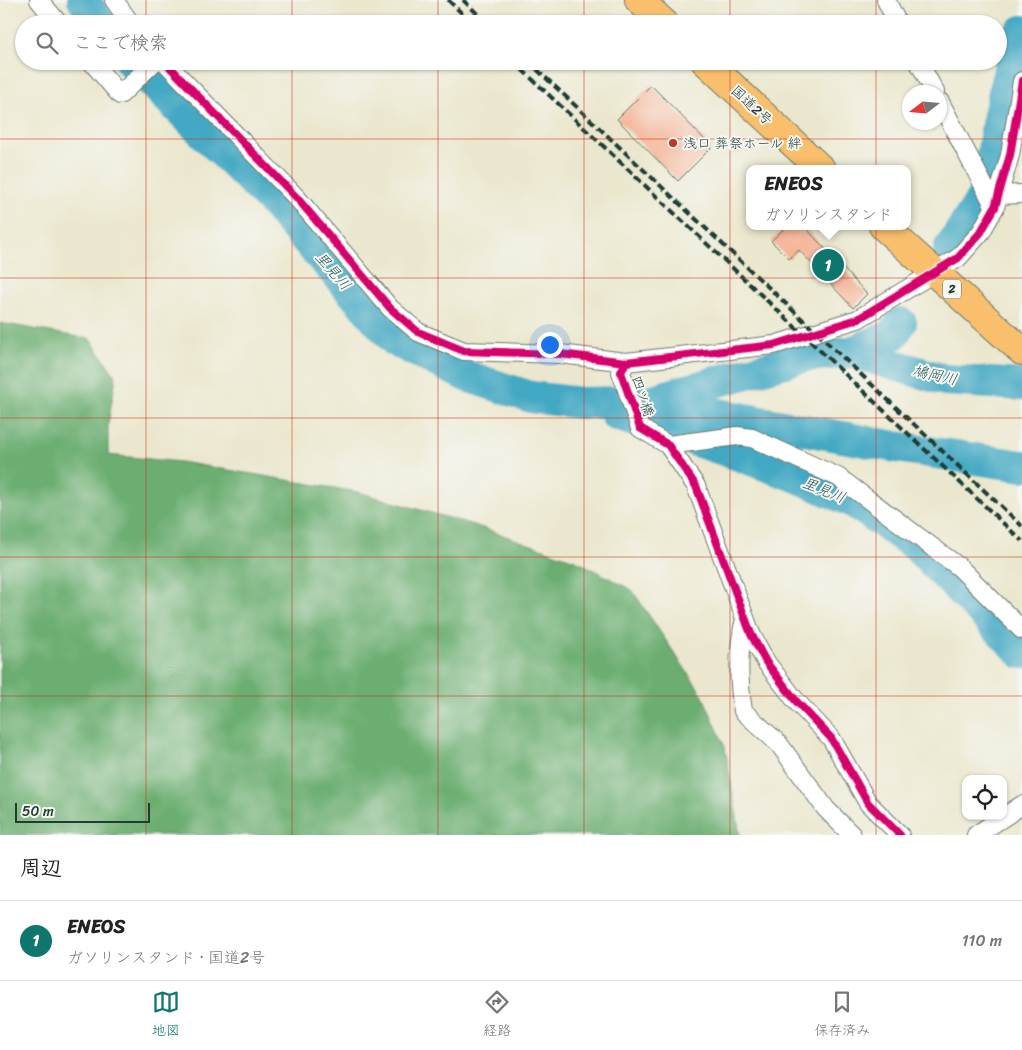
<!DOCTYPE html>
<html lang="ja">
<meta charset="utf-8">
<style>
:root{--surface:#fff;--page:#f6f6f6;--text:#222;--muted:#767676;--line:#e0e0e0;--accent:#0f766e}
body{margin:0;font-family:Sriracha,"Klee One",sans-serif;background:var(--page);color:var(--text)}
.controls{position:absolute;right:15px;bottom:15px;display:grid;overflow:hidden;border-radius:10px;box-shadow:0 1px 4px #0004}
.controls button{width:45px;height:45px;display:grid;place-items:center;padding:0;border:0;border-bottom:1px solid var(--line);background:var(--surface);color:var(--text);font:25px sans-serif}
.compass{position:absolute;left:902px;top:85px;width:45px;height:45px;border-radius:50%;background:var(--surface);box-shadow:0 1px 4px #0004;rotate:254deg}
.scale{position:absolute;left:15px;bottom:12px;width:135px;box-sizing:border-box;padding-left:5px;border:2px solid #1f3d34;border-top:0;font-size:14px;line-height:18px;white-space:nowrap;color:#1f3d34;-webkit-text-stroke:4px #f6f6f2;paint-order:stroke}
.you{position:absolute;left:549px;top:344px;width:18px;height:18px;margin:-12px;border:4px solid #fff;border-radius:50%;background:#1a73e8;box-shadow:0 0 0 8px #1a73e833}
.badge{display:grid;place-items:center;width:32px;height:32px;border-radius:50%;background:var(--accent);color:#fff;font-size:16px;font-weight:700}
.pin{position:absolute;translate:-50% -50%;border:2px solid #fff;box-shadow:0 1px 5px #0006}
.popup{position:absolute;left:746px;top:165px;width:165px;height:65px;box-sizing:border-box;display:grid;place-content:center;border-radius:10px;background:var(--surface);filter:drop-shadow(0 1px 4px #0005);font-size:16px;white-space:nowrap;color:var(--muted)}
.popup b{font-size:19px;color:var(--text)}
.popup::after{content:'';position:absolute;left:50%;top:100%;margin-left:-10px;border:10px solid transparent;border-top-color:var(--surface)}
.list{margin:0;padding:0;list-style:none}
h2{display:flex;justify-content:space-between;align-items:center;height:65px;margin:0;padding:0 20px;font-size:21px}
h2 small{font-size:16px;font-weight:400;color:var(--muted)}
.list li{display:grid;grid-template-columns:32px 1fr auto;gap:15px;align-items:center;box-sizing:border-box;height:80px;padding:0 20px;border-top:1px solid var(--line)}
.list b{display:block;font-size:19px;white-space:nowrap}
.list p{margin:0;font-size:16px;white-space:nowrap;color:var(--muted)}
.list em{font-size:16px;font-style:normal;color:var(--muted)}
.icon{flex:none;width:28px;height:28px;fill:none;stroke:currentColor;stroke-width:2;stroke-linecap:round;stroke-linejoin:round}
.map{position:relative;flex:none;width:1022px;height:835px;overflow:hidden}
.search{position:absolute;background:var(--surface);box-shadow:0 1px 4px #0004;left:15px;right:15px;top:15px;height:55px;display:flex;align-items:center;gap:12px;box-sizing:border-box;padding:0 18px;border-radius:28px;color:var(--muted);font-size:19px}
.sheet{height:145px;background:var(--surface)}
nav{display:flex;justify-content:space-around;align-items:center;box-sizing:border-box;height:70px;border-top:1px solid var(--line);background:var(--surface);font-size:14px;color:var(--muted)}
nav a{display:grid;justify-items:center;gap:2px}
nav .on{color:var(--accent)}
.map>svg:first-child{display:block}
.forest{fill:#6cae71;stroke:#467652}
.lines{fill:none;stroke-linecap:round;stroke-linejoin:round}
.river{stroke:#43a8c3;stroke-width:32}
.building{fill:#f5b294}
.minor-casing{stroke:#66786a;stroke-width:20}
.trunk-casing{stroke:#66786a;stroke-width:30}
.minor{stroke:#fff;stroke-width:18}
.trunk{stroke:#f9bf6d;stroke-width:28}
.rail{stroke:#1f3d34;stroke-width:4;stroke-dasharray:8 4;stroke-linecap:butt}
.cycleway-casing{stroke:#f6f6f2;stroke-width:11}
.cycleway{stroke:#d6006c;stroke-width:8}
.grid{fill:none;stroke:#c8321e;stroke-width:1;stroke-opacity:0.55}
.poi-dot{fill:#c8321e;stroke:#f6f6f2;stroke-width:2}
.labels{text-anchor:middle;stroke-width:4;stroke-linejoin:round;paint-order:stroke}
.shield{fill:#f6f6f2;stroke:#60746d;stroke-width:1}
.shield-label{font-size:12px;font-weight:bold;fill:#1f3d34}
.street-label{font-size:14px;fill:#1f3d34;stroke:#f6f6f2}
.poi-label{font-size:14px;fill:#1f3d34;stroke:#f6f6f2;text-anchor:start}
.water-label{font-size:15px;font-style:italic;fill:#2a5d5f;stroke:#f6f6f2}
</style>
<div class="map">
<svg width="1022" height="835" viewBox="0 0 1022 835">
<rect width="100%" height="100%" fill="#f6f6f2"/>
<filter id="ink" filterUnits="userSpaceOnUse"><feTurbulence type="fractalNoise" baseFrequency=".02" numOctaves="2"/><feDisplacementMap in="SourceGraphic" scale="10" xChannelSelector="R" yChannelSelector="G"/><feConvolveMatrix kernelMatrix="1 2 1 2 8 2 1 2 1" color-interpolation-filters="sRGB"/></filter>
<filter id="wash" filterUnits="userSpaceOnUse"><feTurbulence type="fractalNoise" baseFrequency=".0096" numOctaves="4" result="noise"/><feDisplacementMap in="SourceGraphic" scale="20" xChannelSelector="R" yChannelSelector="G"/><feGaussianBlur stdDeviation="1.12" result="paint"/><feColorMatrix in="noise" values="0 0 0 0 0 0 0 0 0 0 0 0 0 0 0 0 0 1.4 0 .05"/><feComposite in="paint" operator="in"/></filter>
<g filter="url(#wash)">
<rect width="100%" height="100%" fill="#ebe7ce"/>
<!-- forest -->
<path class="forest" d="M0 323 90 339 116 377 108 424V455L181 462 358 492 477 526 575 560 632 590 702 694 725 747 740 835H0Z"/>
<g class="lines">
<!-- river -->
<path class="river" d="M83 0 101 24
M130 61 270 199 395 341 466 376 531 397 581 403 648 401 896 447 1022 466
M989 176 997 124 1016 38 1022 31
M949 249 981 200
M851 352 945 380 1022 385
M653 400 806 356 851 352 893 335 901 323
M616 415 730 452 797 477 853 502 916 546 1022 653"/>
</g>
<g id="blocks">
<!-- building -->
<path class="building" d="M651 85 712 147 678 181 617 119Z
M787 226H804L867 294 853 308 799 250 789 259 771 241Z"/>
</g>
</g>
<g filter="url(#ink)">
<use href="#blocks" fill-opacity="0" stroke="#66786a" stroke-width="1"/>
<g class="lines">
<defs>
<path id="minor" d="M39 0 59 24
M114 0 131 24
M886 0 898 24
M91 61 120 95 155 61
M164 61 297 198 390 308 418 332 464 351 560 354 626 362 774 345 858 319 958 258 981 232 995 207 1010 155 1022 81
M918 61 935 92
M940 102 995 207
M998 195 1022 194
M626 362 621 372 640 428 668 445 696 486 751 634 766 662 796 701 831 738 868 803 900 835
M668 445 737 436 752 438 838 477 959 567 1022 630
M745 619C737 650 738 679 743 711L779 744 826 809 852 835
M976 835 1022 805"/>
<path id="trunk" d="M639 0 665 24
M705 61 821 169
M883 226 1022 351"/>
</defs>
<!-- minor casing -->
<use href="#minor" class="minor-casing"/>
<!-- trunk casing -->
<use href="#trunk" class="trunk-casing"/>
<!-- minor -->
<use href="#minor" class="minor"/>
<!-- trunk -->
<use href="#trunk" class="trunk"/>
<!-- rail -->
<path class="rail" d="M448 0 473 24
M463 0 488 24
M513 61 1022 541
M528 61 1022 526"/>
<defs>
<path id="cycleway" d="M164 61 297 198 390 308 418 332 464 351 560 354 626 362 774 345 858 319 958 258 981 232 995 207 1010 155 1022 81
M626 362 621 372 640 428 668 445 696 486 751 634 766 662 796 701 831 738 868 803 900 835"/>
</defs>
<!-- cycleway casing -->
<use href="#cycleway" class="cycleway-casing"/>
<!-- cycleway -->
<use href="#cycleway" class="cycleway"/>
</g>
</g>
<!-- grid -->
<path class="grid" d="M146 0V24M292 0V24M438 0V24M584 0V24M730 0V24M876 0V24M146 61V835M292 61V835M438 61V835M584 61V835M730 61V835M876 61V835M0 139H1022M0 278H1022M0 418H1022M0 557H1022M0 696H1022"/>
<!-- markers -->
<circle class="poi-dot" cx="673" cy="143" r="5"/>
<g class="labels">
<!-- shield labels -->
<rect class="shield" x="943" y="279.5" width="18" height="19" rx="4"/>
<g class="shield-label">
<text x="952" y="293">2</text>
</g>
<!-- street labels -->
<g class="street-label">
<text transform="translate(752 105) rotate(43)" y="5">国道2号</text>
<text transform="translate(643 396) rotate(71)" y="5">四ツ橋</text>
</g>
<!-- poi labels -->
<g class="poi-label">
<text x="683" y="148">浅口 葬祭ホール 絆</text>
</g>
<!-- water labels -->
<g class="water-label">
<text transform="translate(333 271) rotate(49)" y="5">里見川</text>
<text transform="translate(935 375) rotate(13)" y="5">鳩岡川</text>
<text transform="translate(824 490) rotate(22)" y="5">里見川</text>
</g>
</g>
</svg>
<div class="controls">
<button><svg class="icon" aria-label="locate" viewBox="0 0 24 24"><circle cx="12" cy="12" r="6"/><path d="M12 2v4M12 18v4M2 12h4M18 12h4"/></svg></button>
</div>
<svg class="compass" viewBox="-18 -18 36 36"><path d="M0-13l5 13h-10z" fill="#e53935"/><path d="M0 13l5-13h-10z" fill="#767676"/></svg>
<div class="scale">50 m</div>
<div class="you"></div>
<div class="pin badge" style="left:828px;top:265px">1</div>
<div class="popup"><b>ENEOS</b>ガソリンスタンド</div>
<div class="search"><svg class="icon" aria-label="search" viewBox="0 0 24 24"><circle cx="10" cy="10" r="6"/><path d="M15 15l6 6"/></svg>ここで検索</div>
</div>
<section class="sheet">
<h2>周辺<small></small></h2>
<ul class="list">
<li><span class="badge">1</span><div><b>ENEOS</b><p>ガソリンスタンド · 国道2号</p></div><em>110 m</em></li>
</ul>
</section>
<nav>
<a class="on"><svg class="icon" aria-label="map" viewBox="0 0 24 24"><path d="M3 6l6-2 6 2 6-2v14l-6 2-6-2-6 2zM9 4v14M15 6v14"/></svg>地図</a>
<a><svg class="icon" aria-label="directions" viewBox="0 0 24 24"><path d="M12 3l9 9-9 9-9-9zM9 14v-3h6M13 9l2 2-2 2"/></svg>経路</a>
<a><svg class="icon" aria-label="saved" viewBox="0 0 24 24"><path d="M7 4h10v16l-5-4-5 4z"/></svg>保存済み</a>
</nav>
